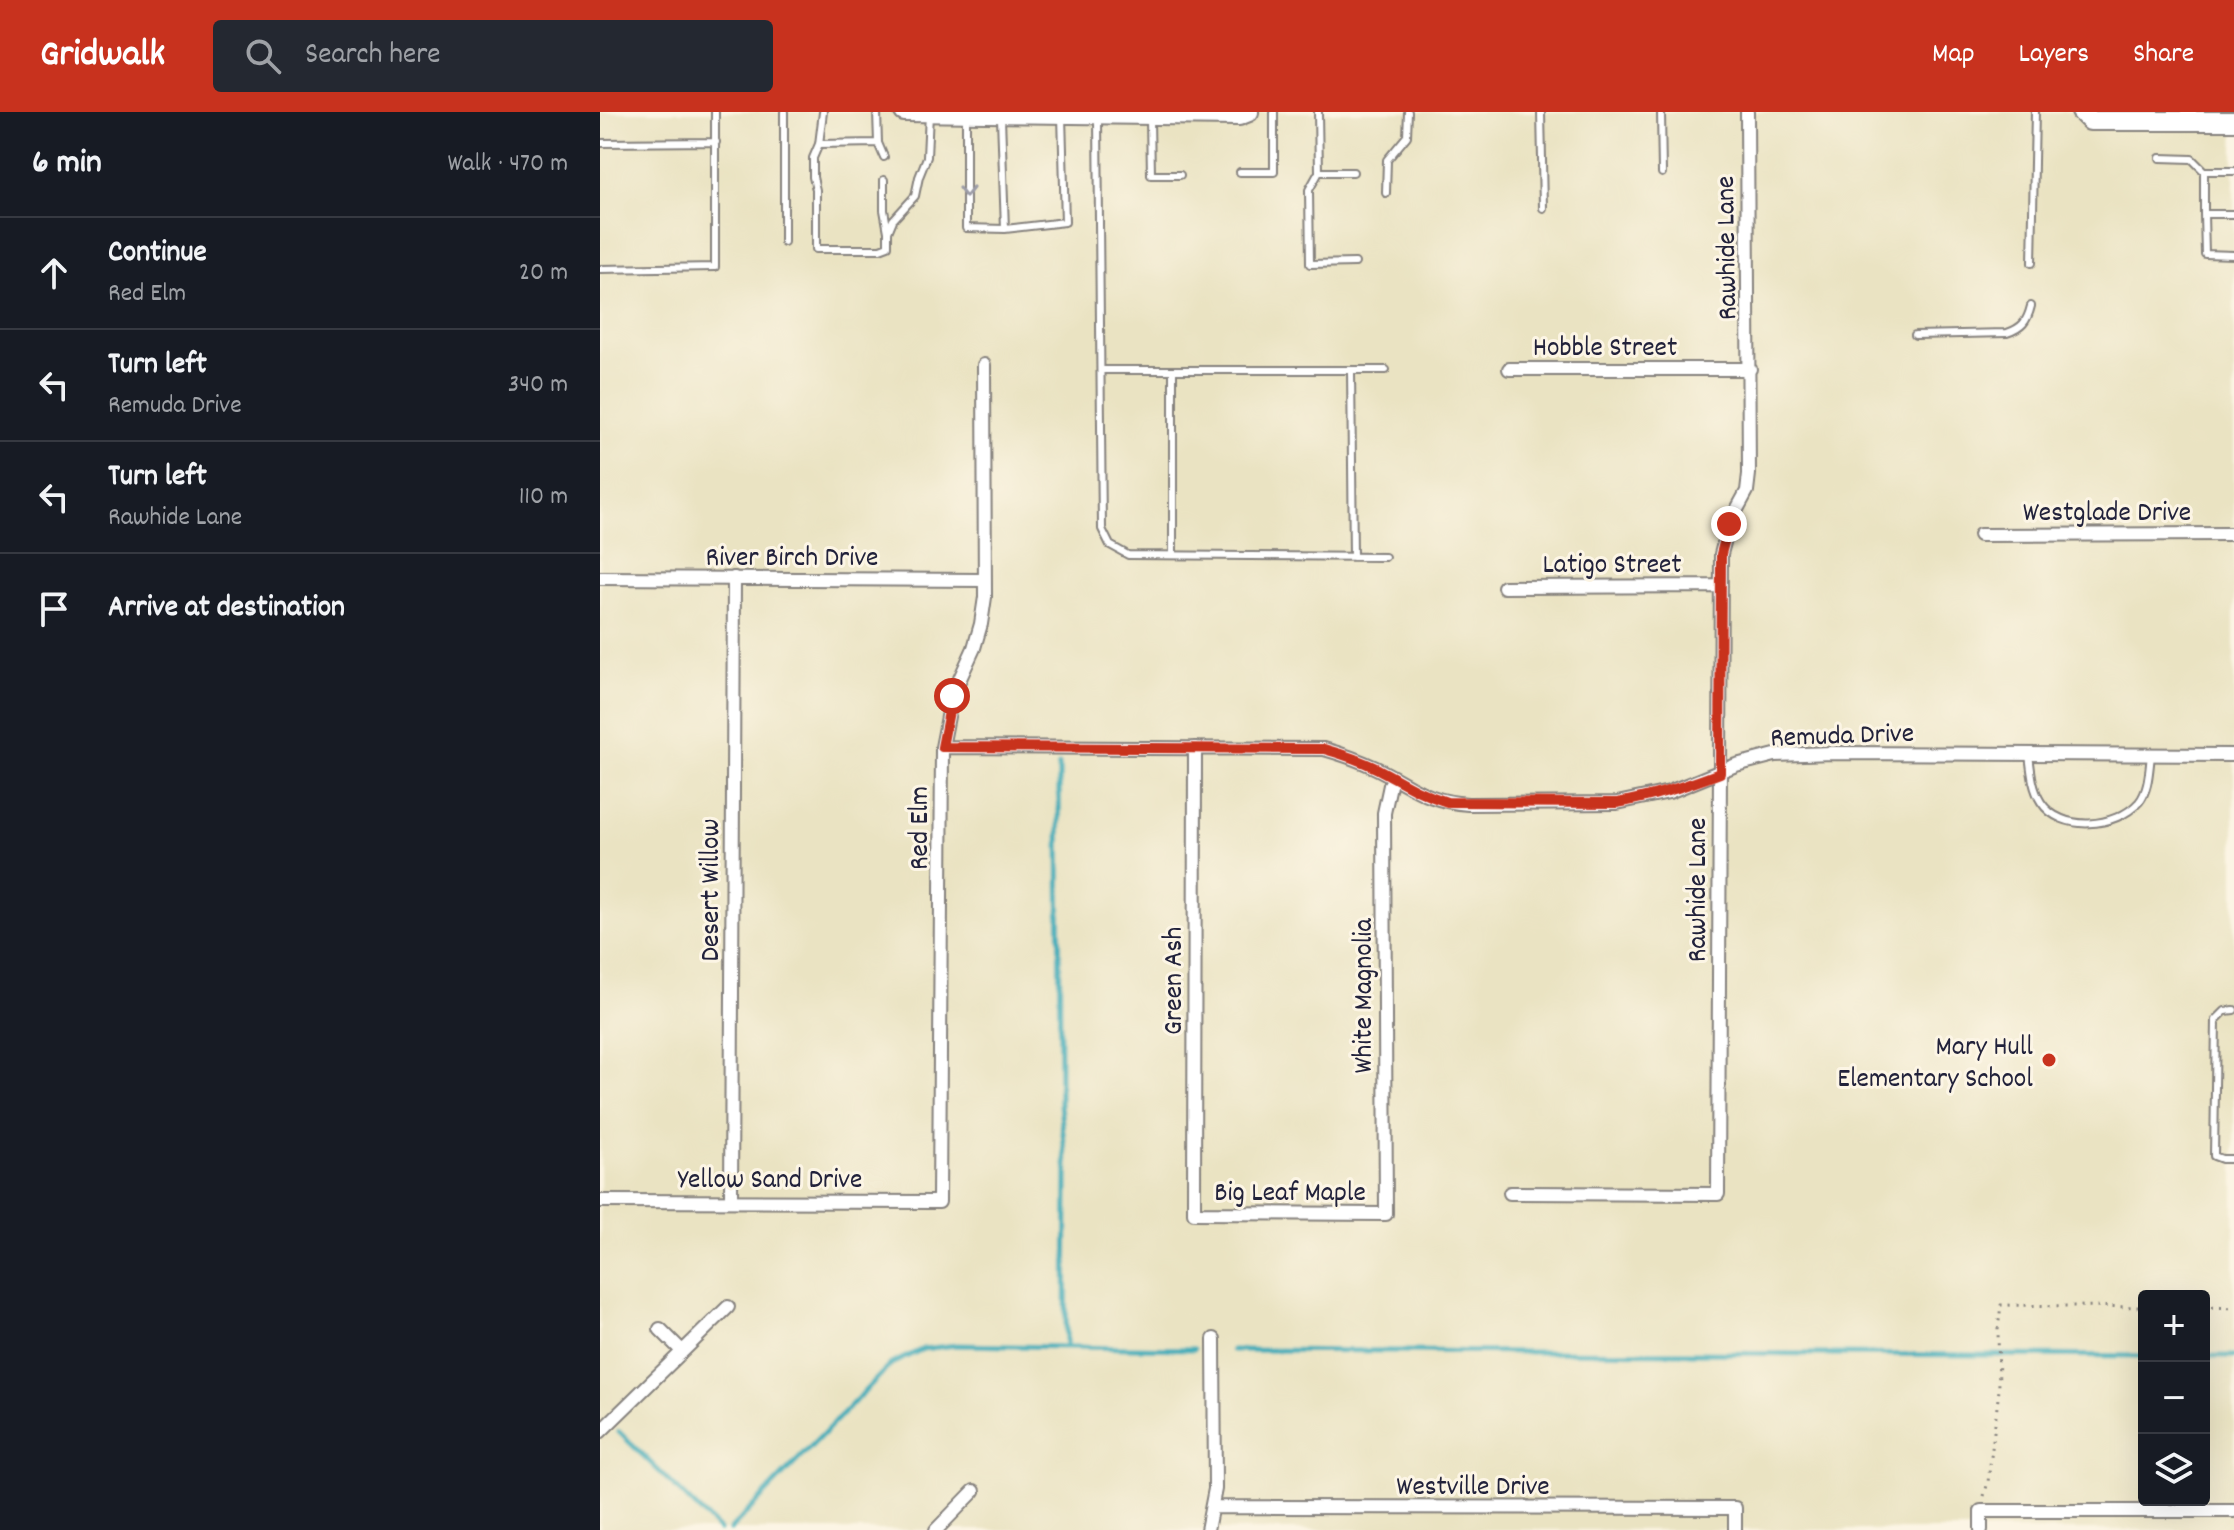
<!DOCTYPE html>
<meta charset="utf-8">
<style>
:root{--surface:#171b24;--page:#242831;--text:#f1f3f6;--muted:#9ea1a6;--line:#363941;--accent:#c8321e}
body{margin:0;font-family:Dekko,sans-serif;background:var(--page);color:var(--text)}
.controls{position:absolute;right:24px;bottom:24px;display:grid;overflow:hidden;border-radius:8px;box-shadow:0 8px 32px #0002}
.controls button{width:72px;height:72px;display:grid;place-items:center;padding:0;border:0;border-bottom:2px solid var(--line);background:var(--surface);color:var(--text);font:40px sans-serif}
.stop{position:absolute;width:24px;height:24px;margin:-18px;border:6px solid #c8321e;border-radius:50%;background:#fff}
.stop.end{background:#c8321e;border-color:#fff;box-shadow:0 2px 8px #0008}
.list{margin:0;padding:0;list-style:none}
h2{display:flex;justify-content:space-between;align-items:center;height:104px;margin:0;padding:0 32px;font-size:34px}
h2 small{font-size:26px;font-weight:400;color:var(--muted)}
.list li{display:grid;grid-template-columns:52px 1fr auto;gap:24px;align-items:center;box-sizing:border-box;height:112px;padding:0 32px;border-top:2px solid var(--line)}
.list b{display:block;font-size:30px;white-space:nowrap}
.list p{margin:0;font-size:26px;white-space:nowrap;color:var(--muted)}
.list em{font-size:26px;font-style:normal;color:var(--muted)}
.icon{flex:none;width:44px;height:44px;fill:none;stroke:currentColor;stroke-width:2;stroke-linecap:round;stroke-linejoin:round}
.map{position:relative;flex:none;width:1634px;height:1418px;overflow:hidden}
header{display:flex;align-items:center;gap:48px;box-sizing:border-box;height:112px;padding:0 40px;background:var(--accent);color:#fff}
header strong{font-size:38px}
nav{display:flex;gap:44px;margin-inline-start:auto;font-size:28px}
.search{width:560px;height:72px;background:var(--page);display:flex;align-items:center;gap:20px;box-sizing:border-box;padding:0 28px;border-radius:8px;color:var(--muted);font-size:30px}
main{display:flex}
aside{flex:1;background:var(--surface)}
.map>svg:first-child{display:block}
.lines{fill:none;stroke-linecap:round;stroke-linejoin:round}
.stream{stroke:#3aaab8;stroke-width:5}
.lane-casing{stroke:#86827e;stroke-width:10}
.street-casing{stroke:#86827e;stroke-width:16}
.secondary-casing{stroke:#86827e;stroke-width:22}
.path{stroke:#86827e;stroke-width:3;stroke-dasharray:2 6;stroke-linecap:butt}
.lane{stroke:#fff;stroke-width:6}
.street{stroke:#fff;stroke-width:12}
.secondary{stroke:#fff;stroke-width:18}
.oneway{stroke:#9c9ca7}
.route{stroke:#c8321e;stroke-width:10}
.poi-dot{fill:#c8321e;stroke:#fcf5e5;stroke-width:3}
.labels{text-anchor:middle;stroke-width:6;stroke-linejoin:round;paint-order:stroke}
.street-label{font-size:28px;fill:#22223b;stroke:#fcf5e5}
.poi-label{font-size:28px;fill:#22223b;stroke:#fcf5e5;text-anchor:end}
</style>
<header>
<strong>Gridwalk</strong>
<div class="search"><svg class="icon" aria-label="search" viewBox="0 0 24 24"><circle cx="10" cy="10" r="6"/><path d="M15 15l6 6"/></svg>Search here</div>
<nav><a>Map</a><a>Layers</a><a>Share</a></nav>
</header>
<main>
<aside>
<h2>6 min<small>Walk · 470 m</small></h2>
<ul class="list">
<li><svg class="icon" aria-label="ahead" viewBox="0 0 24 24"><path d="M12 20V5M6 11l6-6 6 6"/></svg><div><b>Continue</b><p>Red Elm</p></div><em>20 m</em></li>
<li><svg class="icon" aria-label="left" viewBox="0 0 24 24"><path d="M17 20v-9H6M10 6l-5 5 5 5"/></svg><div><b>Turn left</b><p>Remuda Drive</p></div><em>340 m</em></li>
<li><svg class="icon" aria-label="left" viewBox="0 0 24 24"><path d="M17 20v-9H6M10 6l-5 5 5 5"/></svg><div><b>Turn left</b><p>Rawhide Lane</p></div><em>110 m</em></li>
<li><svg class="icon" aria-label="arrive" viewBox="0 0 24 24"><path d="M6 21V4h12l-3 4 3 4H6"/></svg><div><b>Arrive at destination</b></div></li>
</ul>
</aside>
<div class="map">
<svg width="1634" height="1418" viewBox="0 0 1634 1418">
<rect width="100%" height="100%" fill="#fcf5e5"/>
<filter id="ink" filterUnits="userSpaceOnUse"><feTurbulence type="fractalNoise" baseFrequency=".0125" numOctaves="2"/><feDisplacementMap in="SourceGraphic" scale="16" xChannelSelector="R" yChannelSelector="G"/><feConvolveMatrix kernelMatrix="1 2 1 2 8 2 1 2 1" color-interpolation-filters="sRGB"/></filter>
<filter id="wash" filterUnits="userSpaceOnUse"><feTurbulence type="fractalNoise" baseFrequency=".006" numOctaves="4" result="noise"/><feDisplacementMap in="SourceGraphic" scale="32" xChannelSelector="R" yChannelSelector="G"/><feGaussianBlur stdDeviation="1.8" result="paint"/><feColorMatrix in="noise" values="0 0 0 0 0 0 0 0 0 0 0 0 0 0 0 0 0 1.4 0 .05"/><feComposite in="paint" operator="in"/></filter>
<g filter="url(#wash)">
<rect width="100%" height="100%" fill="#eae3c2"/>
<g class="lines">
<!-- stream -->
<path class="stream" d="M459 653 460 992 467 1060 466 1235
M632 1238 1544 1244
M1604 1244H1634
M19 1320 119 1418
M130 1418 291 1252 323 1237 356 1233 594 1237"/>
</g>
</g>
<g filter="url(#ink)">
<g class="lines">
<defs>
<path id="lane" d="M184 0V130
M223 0 219 32 213 46V65L216 78V137H280L288 134V120L293 108 315 84 319 65 327 45 329 1
M277 0 278 31 284 45
M718 0 719 60 709 78 710 152 755 151
M941 0 943 96
M1061 0 1062 61
M366 4V116L405 117 465 110 462 4
M401 6 405 117
M498 7 502 417 510 433 528 443 785 445
M550 7 551 63H580
M0 31 116 30
M219 32 278 31
M1560 46 1592 47 1604 59H1634
M1604 59V102H1634
M640 60H674V0
M719 60H753
M284 68V98L288 120
M786 81 787 48 807 24 808 0
M1604 102 1605 142 1634 143
M1432 151 1435 0
M0 157 115 155V0
M1315 223 1407 221C1422 216 1427 210 1431 194
M501 258H751
M573 258V443
M753 445 751 258H786
M1429 642C1431 658 1432 676 1441 690 1461 721 1516 716 1539 690 1549 678 1549 658 1551 643
M1634 898 1625 899 1616 908 1614 1044 1622 1047H1634"/>
<path id="street" d="M909 257H1150
M1380 423 1634 422
M0 466 385 468
M904 475 1121 474
M342 635 724 637C742 642 759 648 776 656 813 674 825 689 868 692L1017 691 1069 680 1136 653 1175 643 1232 641 1634 643
M595 636 594 1101 786 1102 784 701 790 673 793 667
M910 1081 1118 1082 1121 442 1129 412 1147 379 1149 362 1147 0
M0 1089 339 1090 342 635 352 584 374 536 381 512 385 485 384 253
M131 1089 134 466
M60 1217 82 1239
M0 1320 128 1195
M612 1395 1135 1396V1418
M336 1418 374 1379
M607 1418 615 1377 614 1227
M1381 1418V1399H1634"/>
<path id="secondary" d="M304 0 639 4 649 0
M1481 0 1490 9H1634"/>
</defs>
<!-- lane casing -->
<use href="#lane" class="lane-casing"/>
<!-- street casing -->
<use href="#street" class="street-casing"/>
<!-- secondary casing -->
<use href="#secondary" class="secondary-casing"/>
<!-- path -->
<path class="path" d="M1604 1195 1634 1196
M1384 1384 1388 1370 1399 1278 1398 1217 1401 1193 1544 1195"/>
<!-- lane -->
<use href="#lane" class="lane"/>
<!-- street -->
<use href="#street" class="street"/>
<!-- secondary -->
<use href="#secondary" class="secondary"/>
</g>
<!-- one-way arrows -->
<defs><path id="oneway-chevron" d="M-2-3.5L2.5 0L-2 3.5" fill="none" stroke-width="1.6" stroke-linecap="round" stroke-linejoin="round" transform="scale(2)"/></defs>
<use class="oneway" href="#oneway-chevron" transform="translate(366 80) rotate(90)"/>
</g>
<g class="lines" filter="url(#ink)">
<!-- route -->
<path class="route" d="M352 584 342 635 724 637C742 642 760 648 778 657 803 670 818 681 847 690L1017 691C1053 685 1086 674 1120 661L1121 442 1129 412"/>
</g>
<!-- markers -->
<circle class="poi-dot" cx="1449" cy="948" r="8"/>
<g class="labels">
<!-- street labels -->
<g class="street-label">
<text transform="translate(1124 136) rotate(-91)" y="10">Rawhide Lane</text>
<text x="1005" y="243">Hobble Street</text>
<text x="1507" y="408">Westglade Drive</text>
<text x="192" y="453">River Birch Drive</text>
<text x="1012" y="460">Latigo Street</text>
<text transform="translate(1242 621) rotate(-2)" y="10">Remuda Drive</text>
<text transform="translate(317 716) rotate(-90)" y="10">Red Elm</text>
<text transform="translate(108 778) rotate(-90)" y="10">Desert Willow</text>
<text transform="translate(1095 778) rotate(-90)" y="10">Rawhide Lane</text>
<text transform="translate(571 869) rotate(-90)" y="10">Green Ash</text>
<text transform="translate(761 884) rotate(-90)" y="10">White Magnolia</text>
<text x="170" y="1075">Yellow Sand Drive</text>
<text x="690" y="1088">Big Leaf Maple</text>
<text x="873" y="1382">Westville Drive</text>
</g>
<!-- poi labels -->
<g class="poi-label">
<text x="1433" y="942">Mary Hull<tspan x="1433" dy="32">Elementary School</tspan></text>
</g>
</g>
</svg>
<div class="controls">
<button>+</button>
<button>−</button>
<button><svg class="icon" aria-label="layers" viewBox="0 0 24 24"><path d="M12 4l9 5-9 5-9-5zM3 14l9 5 9-5"/></svg></button>
</div>
<div class="stop" style="left:352px;top:584px"></div>
<div class="stop end" style="left:1129px;top:412px"></div>
</div>
</main>
